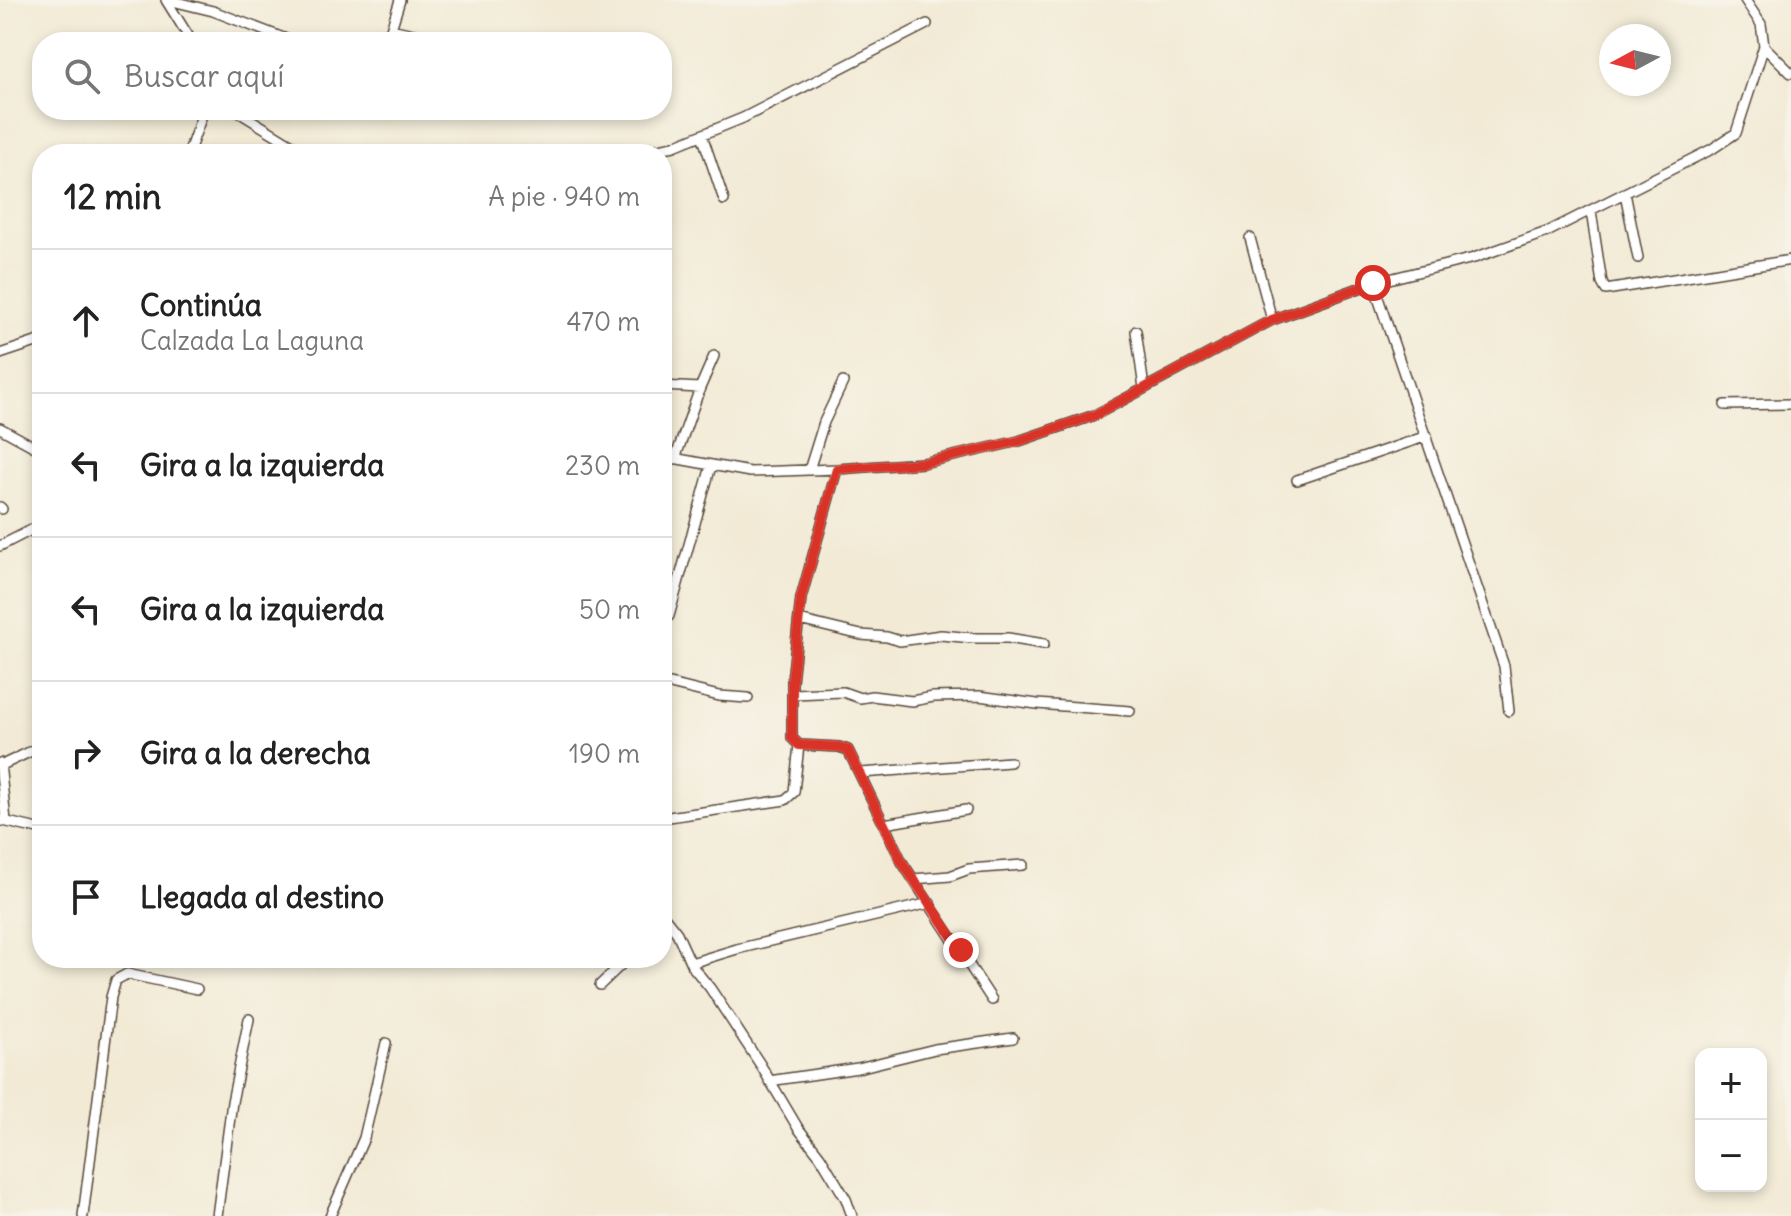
<!DOCTYPE html>
<html lang="es">
<meta charset="utf-8">
<style>
:root{--surface:#fff;--page:#f2f2f2;--text:#222;--muted:#767676;--line:#e0e0e0}
body{margin:0;font-family:Delius,sans-serif;background:var(--page);color:var(--text)}
.controls{position:absolute;right:24px;bottom:24px;display:grid;overflow:hidden;border-radius:16px;box-shadow:0 4px 12px #0003}
.controls button{width:72px;height:72px;display:grid;place-items:center;padding:0;border:0;border-bottom:2px solid var(--line);background:var(--surface);color:var(--text);font:40px sans-serif}
.compass{position:absolute;left:1599px;top:24px;width:72px;height:72px;border-radius:50%;background:var(--surface);box-shadow:0 4px 12px #0003;rotate:263deg}
.stop{position:absolute;width:24px;height:24px;margin:-18px;border:6px solid #d93025;border-radius:50%;background:#fff}
.stop.end{background:#d93025;border-color:#fff;box-shadow:0 2px 8px #0008}
.list{margin:0;padding:0;list-style:none}
h2{display:flex;justify-content:space-between;align-items:center;height:104px;margin:0;padding:0 32px;font-size:34px}
h2 small{font-size:26px;font-weight:400;color:var(--muted)}
.list li{display:grid;grid-template-columns:52px 1fr auto;gap:24px;align-items:center;box-sizing:border-box;height:144px;padding:0 32px;border-top:2px solid var(--line)}
.list b{display:block;font-size:30px;white-space:nowrap}
.list p{margin:0;font-size:26px;white-space:nowrap;color:var(--muted)}
.list em{font-size:26px;font-style:normal;color:var(--muted)}
.icon{flex:none;width:44px;height:44px;fill:none;stroke:currentColor;stroke-width:2;stroke-linecap:round;stroke-linejoin:round}
.map{position:relative;flex:none;width:1791px;height:1216px;overflow:hidden}
.search{position:absolute;background:var(--surface);box-shadow:0 4px 12px #0003;left:32px;top:32px;width:640px;height:88px;display:flex;align-items:center;gap:20px;box-sizing:border-box;padding:0 28px;border-radius:32px;color:var(--muted);font-size:30px}
.panel{position:absolute;background:var(--surface);box-shadow:0 4px 12px #0003;left:32px;top:144px;width:640px;height:824px;border-radius:32px}
.map>svg:first-child{display:block}
.lines{fill:none;stroke-linecap:round;stroke-linejoin:round}
.minor-casing{stroke:#564739;stroke-width:12}
.minor{stroke:#fff;stroke-width:9}
.route{stroke:#d93025;stroke-width:10}
</style>
<div class="map">
<svg width="1791" height="1216" viewBox="0 0 1791 1216">
<rect width="100%" height="100%" fill="#f7f3e8"/>
<filter id="ink" filterUnits="userSpaceOnUse"><feTurbulence type="fractalNoise" baseFrequency=".0125" numOctaves="2"/><feDisplacementMap in="SourceGraphic" scale="16" xChannelSelector="R" yChannelSelector="G"/><feConvolveMatrix kernelMatrix="1 2 1 2 8 2 1 2 1" color-interpolation-filters="sRGB"/></filter>
<filter id="wash" filterUnits="userSpaceOnUse"><feTurbulence type="fractalNoise" baseFrequency=".006" numOctaves="4" result="noise"/><feDisplacementMap in="SourceGraphic" scale="32" xChannelSelector="R" yChannelSelector="G"/><feGaussianBlur stdDeviation="1.8" result="paint"/><feColorMatrix in="noise" values="0 0 0 0 0 0 0 0 0 0 0 0 0 0 0 0 0 1.4 0 .05"/><feComposite in="paint" operator="in"/></filter>
<g filter="url(#wash)">
<rect width="100%" height="100%" fill="#f2ead5"/>
</g>
<g filter="url(#ink)">
<g class="lines">
<defs>
<path id="minor" d="M166 0 192 42
M168 0 213 11 294 42
M1745 0 1761 24 1764 46 1791 73
M391 29 449 42
M387 42 400 0
M235 110 307 154
M702 135 724 200
M188 154 204 110
M634 154 674 146 743 118 927 24
M1625 193 1638 258
M1591 211 1602 283 1606 290 1791 260
M1250 238 1272 320
M1373 283 1504 666 1509 711
M1136 331 1144 388
M0 354 42 340
M662 386 700 388
M1725 405 1791 404
M0 428 42 451
M662 456 750 472 837 469 923 463 1019 441 1095 415 1272 320 1373 283 1474 258 1547 232 1712 149 1736 133 1764 46
M675 459 700 388 714 356
M809 470 824 422 843 382
M1297 480 1427 436
M0 507 2 509
M0 546 37 527 42 569
M669 616 711 466
M799 620 861 635 887 637 900 641 941 635 973 638H1008L1044 644
M662 682 719 696 748 698
M793 694 843 692 860 698 872 696 912 701 933 697 979 696 1037 704 1130 711
M799 745 839 747 848 750 902 862 992 1000
M0 763 6 821
M0 766 42 746
M861 773 1010 762
M662 818 785 800 794 792 799 745 792 738V681L801 598 837 469
M3 821 42 830
M884 824 966 810
M913 879 950 876 969 869 1023 865
M662 914 677 933 692 966 710 988 760 1064 798 1128 820 1156 846 1199 852 1216
M691 963 737 949 930 903
M600 985 628 958
M769 1081 858 1068 935 1049 1013 1038
M83 1216 111 997 116 980 127 974 197 989
M217 1216 232 1102 249 1019
M330 1216 364 1138 386 1043"/>
</defs>
<!-- minor casing -->
<use href="#minor" class="minor-casing"/>
<!-- minor -->
<use href="#minor" class="minor"/>
</g>
</g>
<g class="lines" filter="url(#ink)">
<!-- route -->
<path class="route" d="M961 950 902 862 848 750 839 747 799 745 792 738V681L801 598 837 469 923 463 1019 441 1095 415 1272 320 1373 283"/>
</g>
</svg>
<div class="controls">
<button>+</button>
<button>−</button>
</div>
<svg class="compass" viewBox="-18 -18 36 36"><path d="M0-13l5 13h-10z" fill="#e53935"/><path d="M0 13l5-13h-10z" fill="#767676"/></svg>
<div class="stop" style="left:1373px;top:283px"></div>
<div class="stop end" style="left:961px;top:950px"></div>
<div class="search"><svg class="icon" aria-label="search" viewBox="0 0 24 24"><circle cx="10" cy="10" r="6"/><path d="M15 15l6 6"/></svg>Buscar aquí</div>
<section class="panel">
<h2>12 min<small>A pie · 940 m</small></h2>
<ul class="list">
<li><svg class="icon" aria-label="ahead" viewBox="0 0 24 24"><path d="M12 20V5M6 11l6-6 6 6"/></svg><div><b>Continúa</b><p>Calzada La Laguna</p></div><em>470 m</em></li>
<li><svg class="icon" aria-label="left" viewBox="0 0 24 24"><path d="M17 20v-9H6M10 6l-5 5 5 5"/></svg><div><b>Gira a la izquierda</b></div><em>230 m</em></li>
<li><svg class="icon" aria-label="left" viewBox="0 0 24 24"><path d="M17 20v-9H6M10 6l-5 5 5 5"/></svg><div><b>Gira a la izquierda</b></div><em>50 m</em></li>
<li><svg class="icon" aria-label="right" viewBox="0 0 24 24"><path d="M7 20v-9h11M14 6l5 5-5 5"/></svg><div><b>Gira a la derecha</b></div><em>190 m</em></li>
<li><svg class="icon" aria-label="arrive" viewBox="0 0 24 24"><path d="M6 21V4h12l-3 4 3 4H6"/></svg><div><b>Llegada al destino</b></div></li>
</ul>
</section>
</div>
